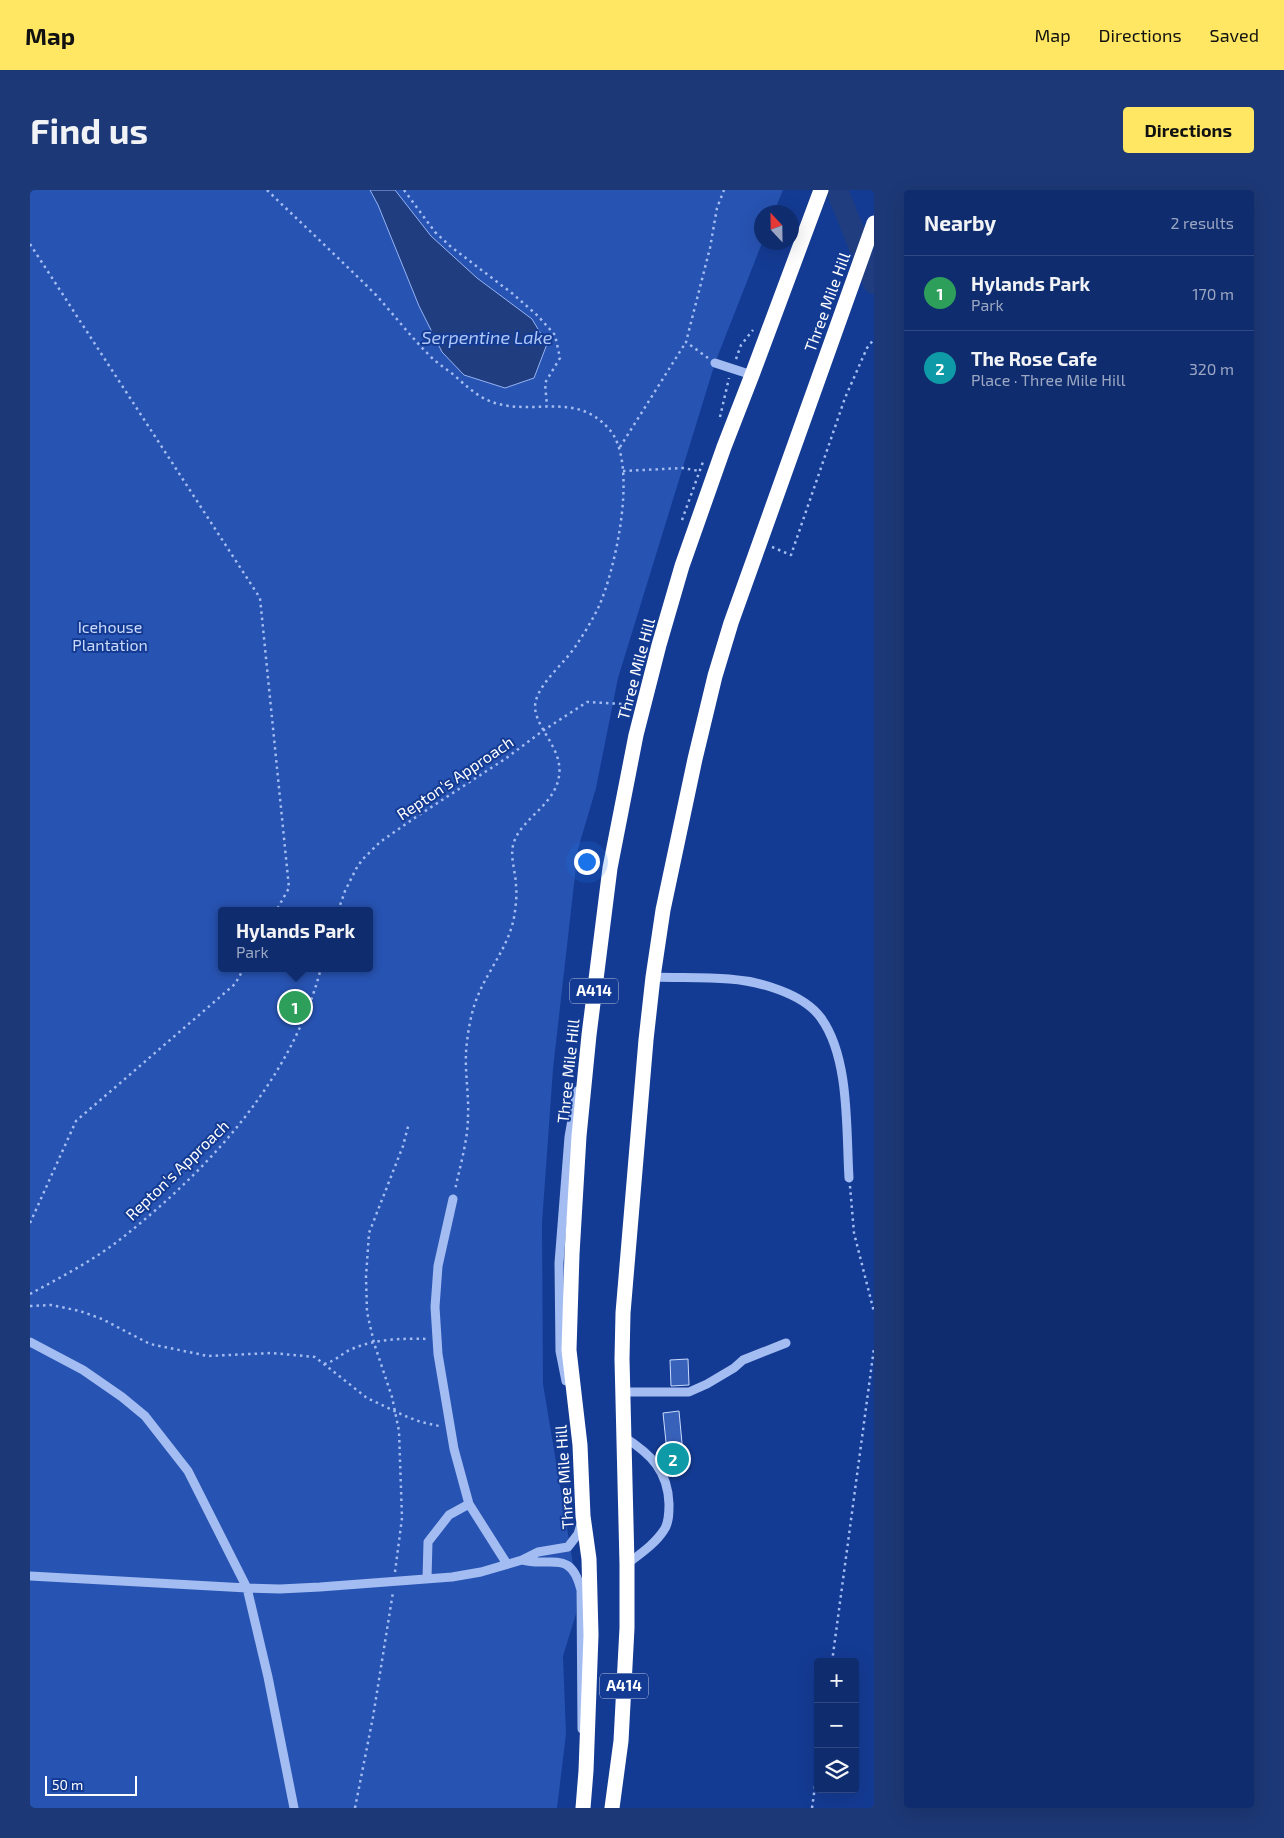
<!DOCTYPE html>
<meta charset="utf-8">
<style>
:root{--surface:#0f2c6e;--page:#1d3876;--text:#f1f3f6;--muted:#9ba7c2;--line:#2f4881;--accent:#ffe763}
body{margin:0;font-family:"Exo 2",sans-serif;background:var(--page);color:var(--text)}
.controls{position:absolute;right:15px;bottom:15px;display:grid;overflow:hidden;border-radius:5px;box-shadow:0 5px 20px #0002}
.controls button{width:45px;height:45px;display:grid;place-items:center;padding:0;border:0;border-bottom:1px solid var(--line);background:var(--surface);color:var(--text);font:25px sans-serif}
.compass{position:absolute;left:724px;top:15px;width:45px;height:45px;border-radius:50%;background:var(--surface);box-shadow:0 5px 20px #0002;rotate:338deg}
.scale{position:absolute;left:15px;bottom:12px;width:92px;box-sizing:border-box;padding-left:5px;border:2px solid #fff;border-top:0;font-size:14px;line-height:18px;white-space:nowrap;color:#fff;-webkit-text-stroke:4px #143b93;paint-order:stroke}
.you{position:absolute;left:556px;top:671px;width:18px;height:18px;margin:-12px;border:4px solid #fff;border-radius:50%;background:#1a73e8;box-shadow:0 0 0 8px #1a73e833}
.badge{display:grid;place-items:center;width:32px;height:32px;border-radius:50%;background:var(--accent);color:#fff;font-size:16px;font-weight:700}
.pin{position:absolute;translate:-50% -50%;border:2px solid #fff;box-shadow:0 1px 5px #0006}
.popup{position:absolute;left:188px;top:717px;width:155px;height:65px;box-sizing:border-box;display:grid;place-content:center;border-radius:5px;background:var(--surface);filter:drop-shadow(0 1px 4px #0005);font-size:16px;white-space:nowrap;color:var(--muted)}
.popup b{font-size:19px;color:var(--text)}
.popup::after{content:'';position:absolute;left:50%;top:100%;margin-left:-10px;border:10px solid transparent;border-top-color:var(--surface)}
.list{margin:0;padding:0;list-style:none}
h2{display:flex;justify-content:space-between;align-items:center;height:65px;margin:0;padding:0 20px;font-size:21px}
h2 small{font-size:16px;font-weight:400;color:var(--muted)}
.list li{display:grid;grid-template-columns:32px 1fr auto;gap:15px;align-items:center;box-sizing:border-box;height:75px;padding:0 20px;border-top:1px solid var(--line)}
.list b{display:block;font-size:19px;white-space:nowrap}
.list p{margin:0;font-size:16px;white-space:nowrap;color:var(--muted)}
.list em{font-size:16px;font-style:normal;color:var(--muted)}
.icon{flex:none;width:28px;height:28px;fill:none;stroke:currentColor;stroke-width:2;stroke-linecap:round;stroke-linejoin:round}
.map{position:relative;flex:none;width:844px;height:1618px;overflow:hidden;border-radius:5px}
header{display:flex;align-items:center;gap:30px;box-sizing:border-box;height:70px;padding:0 25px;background:var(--accent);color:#111}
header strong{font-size:24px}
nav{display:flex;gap:28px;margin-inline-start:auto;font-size:18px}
.intro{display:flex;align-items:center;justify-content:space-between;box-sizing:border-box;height:120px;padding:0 30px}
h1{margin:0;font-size:35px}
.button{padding:12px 22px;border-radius:5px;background:var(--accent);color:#111;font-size:18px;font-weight:700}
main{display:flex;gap:30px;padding:0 30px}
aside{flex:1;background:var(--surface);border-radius:5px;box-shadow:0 5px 20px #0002}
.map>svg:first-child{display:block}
.green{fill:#2753b2;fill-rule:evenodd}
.water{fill:#203d7f;stroke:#95b4f4}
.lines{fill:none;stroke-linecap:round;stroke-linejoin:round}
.river{stroke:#203d7f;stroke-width:22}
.building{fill:#3861ba;stroke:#cadafc}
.path{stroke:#a3bcf1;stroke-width:2.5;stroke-dasharray:2.5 4;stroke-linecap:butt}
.minor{stroke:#a3bcf1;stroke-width:9}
.highway{stroke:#fff;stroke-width:15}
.labels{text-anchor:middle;stroke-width:4;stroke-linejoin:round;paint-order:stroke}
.shield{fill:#143b93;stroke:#b8c4df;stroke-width:1}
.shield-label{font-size:15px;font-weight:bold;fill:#fff}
.street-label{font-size:16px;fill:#fff;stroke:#143b93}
.park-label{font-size:16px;fill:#cadafc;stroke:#143b93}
.water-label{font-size:18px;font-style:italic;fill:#afc7f8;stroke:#143b93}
</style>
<header>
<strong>Map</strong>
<nav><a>Map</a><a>Directions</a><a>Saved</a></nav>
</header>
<div class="intro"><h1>Find us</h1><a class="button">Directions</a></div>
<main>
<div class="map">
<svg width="844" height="1618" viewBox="0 0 844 1618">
<rect width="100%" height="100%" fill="#143b93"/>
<!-- green -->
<path class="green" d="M0 0H753L744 22H732V53L685 173 588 488 566 598 548 659 523 879 512 1033 513 1194 547 1398 546 1424 533 1466 536 1544 527 1618H0ZM191 721H339V778H191Z"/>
<!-- water -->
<path class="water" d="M340 0H365L401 46 447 88 502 129 517 154 504 188 475 198 434 185 412 162 389 116 348 15Z"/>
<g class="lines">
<!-- river -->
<path class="river" d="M807 0 844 93"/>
</g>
<!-- building -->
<path class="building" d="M658 1169 659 1195 641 1196 640 1170Z
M649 1221 654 1275 635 1277 633 1273 632 1262H637L633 1223Z"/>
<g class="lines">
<!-- path -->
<path class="path" d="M237 0C273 35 310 69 346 105 364 125 381 147 400 166 408 174 417 179 425 186 435 195 444 203 455 209 498 230 543 198 579 239 609 272 586 378 569 416 563 429 555 442 547 454 536 472 512 490 506 510 499 534 534 556 529 586 525 615 492 628 484 652 479 666 486 682 486 696 487 704 486 713 485 721 481 756 456 781 445 813 440 828 437 847 436 863 435 884 439 905 438 926 438 950 430 976 425 1000
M374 0 405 42 420 56 483 104 508 126 525 145 530 168 515 193 517 216
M0 54 230 408 259 698 246 721
M678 168 656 152 680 58 687 18 694 0
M706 169 711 155 723 140
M690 227 699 188
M590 257 656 152
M593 281 653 278 669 281
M652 330 674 269
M742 357 761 365 815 208 837 158 844 149
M308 721 315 701 326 679 332 670 350 652 386 627 475 569 514 540 557 512 592 514 600 513
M820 996 824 1043 844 1122
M0 1033 46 931 205 794 214 778
M0 1104C33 1086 68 1068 97 1044 183 975 263 887 291 778
M0 1116 21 1115 50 1121 72 1129 120 1154 178 1166 242 1163 285 1167 337 1208 375 1226 391 1232 409 1236
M294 1174C306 1171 312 1163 322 1159 344 1149 374 1148 398 1149
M365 1382 372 1328 369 1241 362 1207 344 1153 337 1122 336 1087 339 1043 373 956 379 933
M802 1472 844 1158
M325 1618 343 1527 363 1402
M782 1618 788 1575"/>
<!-- minor -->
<path class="minor" d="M685 173 722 185
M623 787C648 788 674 787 699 789 728 791 773 803 791 828 820 868 816 940 819 988
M423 1009 408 1076 405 1117 408 1164 424 1259 439 1314 477 1374
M0 1152 53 1180 92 1207 115 1226 158 1281 217 1398 238 1487 264 1618
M536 1191 530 1161 529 1073 539 947 547 901
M592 1202H659L677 1194 704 1178 713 1170 756 1153
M594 1247C621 1264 638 1281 639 1314 639 1323 639 1333 634 1340 625 1354 610 1364 597 1374
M492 1370C520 1378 541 1358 551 1400L552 1539
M0 1386 217 1398 250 1399 290 1397 422 1387 451 1382 492 1370 508 1362 538 1357 548 1344 551 1334
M397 1389 398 1352 419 1325 439 1314"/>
<!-- highway -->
<path class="highway" d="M553 1618 556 1581 561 1445 559 1369 553 1326 550 1255 539 1160 542 1064 549 946 559 845 580 678 606 545 629 455 652 376 694 257 722 185 791 0
M582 1618 591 1551 597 1438V1374L592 1169 593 1123 616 850 623 787 633 720 665 569 685 486 701 433 844 33"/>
</g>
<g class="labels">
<!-- shield labels -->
<g class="shield">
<rect x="540" y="788.5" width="48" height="25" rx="4"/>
<rect x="570" y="1483.5" width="48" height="25" rx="4"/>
</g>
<g class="shield-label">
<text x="564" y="806">A414</text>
<text x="594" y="1501">A414</text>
</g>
<!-- street labels -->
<g class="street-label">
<text transform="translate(797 112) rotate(-70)" y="6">Three Mile Hill</text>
<text transform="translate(606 479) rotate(-75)" y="6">Three Mile Hill</text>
<text transform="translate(425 588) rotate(-34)" y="6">Repton's Approach</text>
<text transform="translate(538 881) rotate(-84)" y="6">Three Mile Hill</text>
<text transform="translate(147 980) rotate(-44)" y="6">Repton's Approach</text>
<text transform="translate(534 1287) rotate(-94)" y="6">Three Mile Hill</text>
</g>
<!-- park labels -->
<g class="park-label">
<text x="80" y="443">Icehouse<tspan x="80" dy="18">Plantation</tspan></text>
</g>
<!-- water labels -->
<g class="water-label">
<text x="457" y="154">Serpentine Lake</text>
</g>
</g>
</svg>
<div class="controls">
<button>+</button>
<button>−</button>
<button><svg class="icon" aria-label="layers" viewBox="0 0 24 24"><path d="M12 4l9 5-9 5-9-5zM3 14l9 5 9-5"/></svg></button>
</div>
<svg class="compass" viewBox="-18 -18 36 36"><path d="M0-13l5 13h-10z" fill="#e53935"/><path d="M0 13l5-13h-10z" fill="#9ba7c2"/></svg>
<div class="scale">50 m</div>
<div class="you"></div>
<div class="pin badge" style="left:265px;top:817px;background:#2e9e5b">1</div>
<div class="popup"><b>Hylands Park</b>Park</div>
<div class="pin badge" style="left:643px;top:1269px;background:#0f9aa8">2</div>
</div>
<aside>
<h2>Nearby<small>2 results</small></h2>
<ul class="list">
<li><span class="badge" style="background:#2e9e5b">1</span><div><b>Hylands Park</b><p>Park</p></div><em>170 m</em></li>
<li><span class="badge" style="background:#0f9aa8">2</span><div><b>The Rose Cafe</b><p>Place · Three Mile Hill</p></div><em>320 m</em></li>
</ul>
</aside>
</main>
